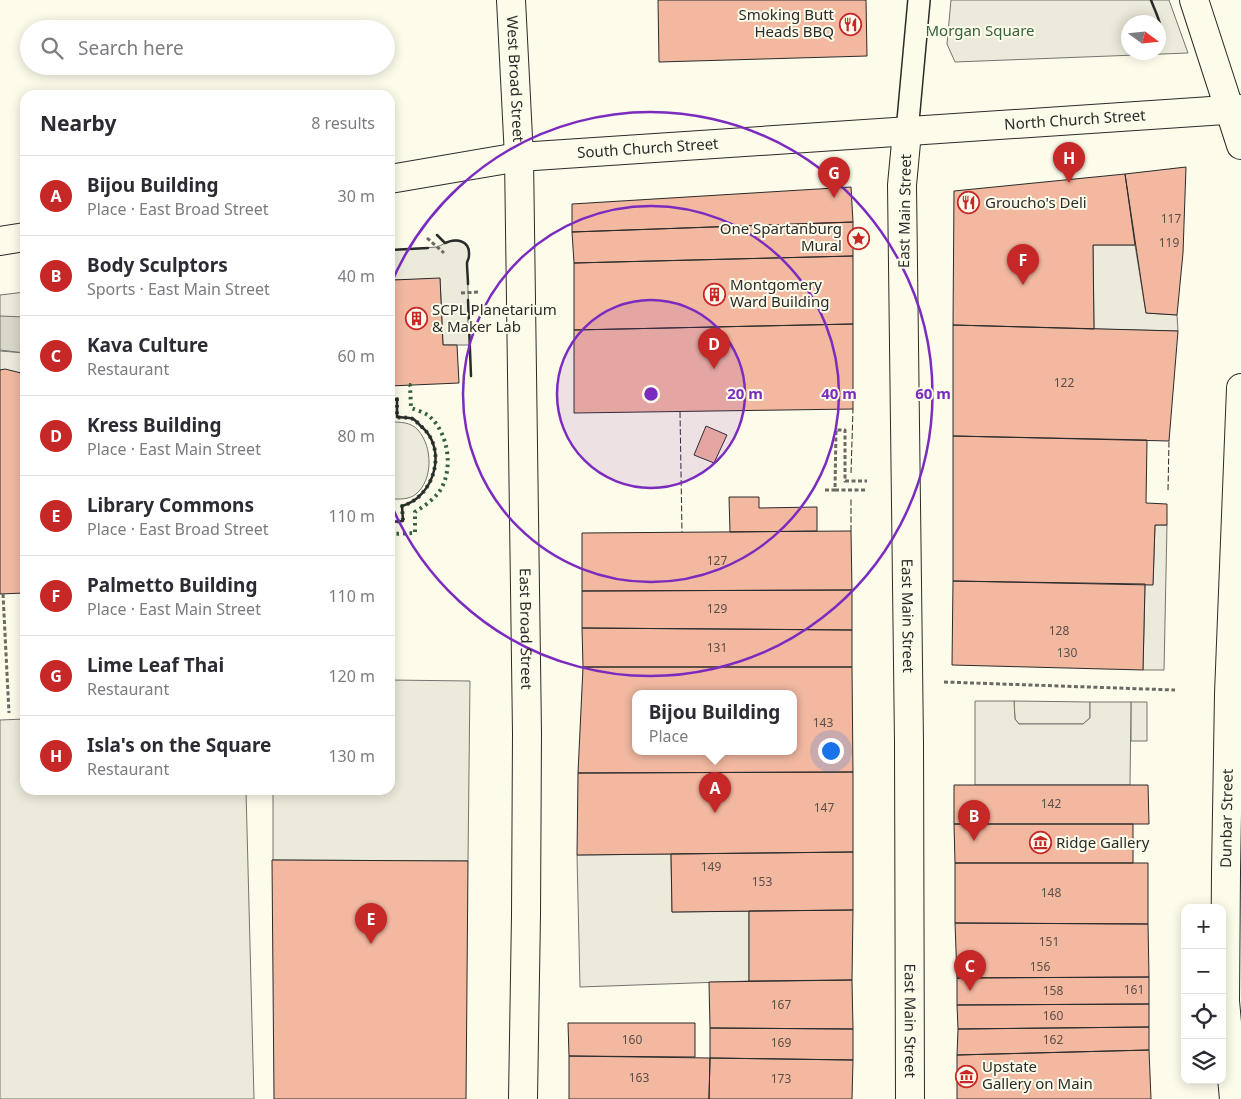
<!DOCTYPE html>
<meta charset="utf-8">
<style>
:root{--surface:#fff;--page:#f7f7f7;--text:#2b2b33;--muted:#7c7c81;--line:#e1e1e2;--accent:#c62828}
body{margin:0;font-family:"Noto Sans",sans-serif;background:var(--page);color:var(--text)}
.controls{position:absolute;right:15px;bottom:15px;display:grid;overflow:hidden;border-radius:10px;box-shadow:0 2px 12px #0003}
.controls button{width:45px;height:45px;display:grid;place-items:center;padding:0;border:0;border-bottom:1px solid var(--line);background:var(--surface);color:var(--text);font:25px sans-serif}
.compass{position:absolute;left:1121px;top:15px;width:45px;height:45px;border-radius:50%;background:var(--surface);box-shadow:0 2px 12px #0003;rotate:105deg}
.you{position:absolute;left:830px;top:750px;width:18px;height:18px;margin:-12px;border:4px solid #fff;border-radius:50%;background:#1a73e8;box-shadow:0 0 0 8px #1a73e833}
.badge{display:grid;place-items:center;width:32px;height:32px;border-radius:50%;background:var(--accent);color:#fff;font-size:16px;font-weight:700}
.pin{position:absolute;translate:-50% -41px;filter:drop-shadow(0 1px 2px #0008)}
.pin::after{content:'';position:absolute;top:26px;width:18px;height:15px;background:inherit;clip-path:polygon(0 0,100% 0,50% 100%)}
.popup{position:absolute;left:632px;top:690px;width:165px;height:65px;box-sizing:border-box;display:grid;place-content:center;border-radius:10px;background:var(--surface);filter:drop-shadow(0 1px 4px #0005);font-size:16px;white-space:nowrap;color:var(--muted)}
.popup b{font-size:19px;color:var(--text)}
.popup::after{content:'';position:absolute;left:50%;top:100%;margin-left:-10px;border:10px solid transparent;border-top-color:var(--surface)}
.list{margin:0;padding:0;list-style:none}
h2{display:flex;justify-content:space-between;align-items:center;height:65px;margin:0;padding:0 20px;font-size:21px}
h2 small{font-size:16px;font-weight:400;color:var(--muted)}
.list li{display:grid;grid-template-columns:32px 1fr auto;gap:15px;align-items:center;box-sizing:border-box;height:80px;padding:0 20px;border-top:1px solid var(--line)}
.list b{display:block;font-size:19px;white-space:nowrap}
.list p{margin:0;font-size:16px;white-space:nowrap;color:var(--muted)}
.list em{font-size:16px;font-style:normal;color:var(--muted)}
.icon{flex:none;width:28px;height:28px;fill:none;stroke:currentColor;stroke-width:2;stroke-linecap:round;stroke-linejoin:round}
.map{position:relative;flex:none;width:1241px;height:1099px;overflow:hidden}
.search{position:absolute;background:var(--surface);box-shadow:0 2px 12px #0003;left:20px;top:20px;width:375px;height:55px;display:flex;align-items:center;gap:12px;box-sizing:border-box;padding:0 18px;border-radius:28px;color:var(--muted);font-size:19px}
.panel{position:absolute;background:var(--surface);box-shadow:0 2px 12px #0003;left:20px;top:90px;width:375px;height:705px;border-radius:15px}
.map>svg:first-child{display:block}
.green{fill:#ecebdb;stroke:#74746e;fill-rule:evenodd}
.parking{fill:#eceadb;stroke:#74746e}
.water{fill:#d8d7c9;stroke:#74746e}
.building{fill:#f2b8a0;stroke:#2b2b2b;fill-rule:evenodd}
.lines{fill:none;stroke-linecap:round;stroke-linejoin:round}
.pedestrian-casing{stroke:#2b2b2b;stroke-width:24}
.minor-casing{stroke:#2b2b2b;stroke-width:30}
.tertiary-casing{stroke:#2b2b2b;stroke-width:30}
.primary-casing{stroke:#2b2b2b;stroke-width:30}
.path{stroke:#6a6964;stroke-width:3;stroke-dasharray:4 2.5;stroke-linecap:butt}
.pedestrian{stroke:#fdfbea;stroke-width:21}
.minor{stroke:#fdfbea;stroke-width:28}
.tertiary{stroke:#fdfbea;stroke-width:28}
.primary{stroke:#fdfbea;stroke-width:28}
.hedge{stroke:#34623c;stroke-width:4;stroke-dasharray:2.5 4;stroke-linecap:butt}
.fence{stroke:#2b2b2b;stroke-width:1;stroke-dasharray:6 2.5;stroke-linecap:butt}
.wall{stroke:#2b2b2b;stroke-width:2.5}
.ring{fill:none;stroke:#7b2cbf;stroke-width:2.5}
.labels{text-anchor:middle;stroke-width:4;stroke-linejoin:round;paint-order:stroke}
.number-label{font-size:12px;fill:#5d4e48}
.poi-label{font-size:15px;fill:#2b2b2b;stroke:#fdfbea;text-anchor:start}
.park-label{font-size:15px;fill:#34623c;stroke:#fdfbea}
.street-label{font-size:15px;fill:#2b2b2b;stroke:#fdfbea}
.centre{fill:#7b2cbf;stroke:#fdfbea;stroke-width:2.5}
.ring-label{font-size:15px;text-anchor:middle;font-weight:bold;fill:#7b2cbf;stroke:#fdfbea;stroke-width:4;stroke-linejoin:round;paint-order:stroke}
</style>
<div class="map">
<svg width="1241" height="1099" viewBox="0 0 1241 1099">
<rect width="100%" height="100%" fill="#fdfbea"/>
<!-- green -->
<path class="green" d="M951 0H1169L1188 53 955 62 947 44ZM1128 22H1158V52H1128Z
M25 292V318L0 317V295Z
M0 351 25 353V374L0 370Z
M390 422C400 422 411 422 418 430 433 447 433 480 416 494 409 500 399 499 390 499Z
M1155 525H1167L1164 670H1143L1145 584H1153Z
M1014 701 1090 702V718L1083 724H1019L1015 719Z
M1131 702H1147V741H1131Z"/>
<!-- parking -->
<path class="parking" d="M452 240H459L465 244 469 250V257L467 262 470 345H443L440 279 393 280 392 266H390V250L437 247Z
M1093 245H1135L1146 313 1177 315 1178 331 1094 329Z
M390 680 470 681 468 861 273 860V790H390Z
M975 701H1014L1015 719 1019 724H1083L1090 718V702H1131L1130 785H975Z
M25 719V790H246L254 1099H0V720Z
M671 854 672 912 749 911V981L580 987 577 855Z"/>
<!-- water -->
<path class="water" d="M0 316 25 317V353L0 350Z"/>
<!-- building -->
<path class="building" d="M658 0H866L867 56 659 62Z
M1186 167 1183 253 1177 315 1146 313 1125 174Z
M1125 174 1135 245H1093L1094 329 953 325 954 191Z
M851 187 853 222 572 232V204Z
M853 222V256L574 263 572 232Z
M853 256V324L574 330V263Z
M390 266H392L393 280 440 278 443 345H457L459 383 390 386Z
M853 324V409L574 413V330Z
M953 325 1178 331 1169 441 953 436Z
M5 369 25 374V593L0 594V370Z
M706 426 727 435 714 463 694 455Z
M953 436 1147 440 1146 503 1167 504V525H1155L1153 585 953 581Z
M729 497H759V508L817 507V531L730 532Z
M851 531 852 590 582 591V533Z
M953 581 1145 584 1143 670 952 665Z
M852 590V630L582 628V591Z
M582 628 852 630V667H583Z
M583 667H852L853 772 578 773ZM636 694H794V752H636Z
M853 772V852L577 855 578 773Z
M954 785H1148L1149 824H954Z
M954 824H1133V863H955Z
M853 852V910L672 912 671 854Z
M272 860 468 861 466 1099H274Z
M955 863H1148V924L955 923Z
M853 910 852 980 749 981V911Z
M955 923 1148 924 1149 977 957 978Z
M1149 977V1004L957 1005V978Z
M852 980 853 1029 710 1028 709 982Z
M1149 1004V1027L958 1029 957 1005Z
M568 1023H695V1057L569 1056Z
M1149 1027V1050L957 1055 958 1029Z
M710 1028 853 1029V1060L710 1058Z
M1149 1050 1151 1099H957V1055Z
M569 1056 710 1058 709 1099H569Z
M710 1058 853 1060 852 1099H709Z"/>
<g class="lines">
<defs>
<path id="pedestrian" d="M907 132 919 0"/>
<g id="minor">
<path d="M1194 0 1241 145"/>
<path id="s1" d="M1234 1099 1225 1001 1226 872 1229 694 1241 388"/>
</g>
<g id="tertiary">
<path id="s2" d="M511 0 519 157 527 733 526 915 523 1099"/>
<path id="s3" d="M907 132 902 185 909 743 910 1099"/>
</g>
<g id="primary">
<path id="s4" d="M390 179 519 157 1241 109"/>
<path d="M0 241 25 237"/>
</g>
</defs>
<!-- pedestrian casing -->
<use href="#pedestrian" class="pedestrian-casing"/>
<!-- minor casing -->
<use href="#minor" class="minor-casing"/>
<!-- tertiary casing -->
<use href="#tertiary" class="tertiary-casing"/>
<!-- primary casing -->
<use href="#primary" class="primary-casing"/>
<!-- path -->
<path class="path" d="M427 238 444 253
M461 293 478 292
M825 490H835L836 430H845V481H867
M835 490H867
M3 594 9 713
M944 682 1175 690"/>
<!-- pedestrian -->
<use href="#pedestrian" class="pedestrian"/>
<!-- minor -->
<use href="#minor" class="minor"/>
<!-- tertiary -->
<use href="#tertiary" class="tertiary"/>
<!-- primary -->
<use href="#primary" class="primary"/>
<!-- hedge -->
<path class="hedge" d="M390 399H397V417C402 418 409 417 413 419 416 420 419 425 422 427 448 450 434 497 402 506L403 521 390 522
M390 534 415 533V512C423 507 433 500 439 492 454 471 449 433 429 416 424 412 416 410 411 408L410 385H407"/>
<!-- fence -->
<path class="fence" d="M680 412 682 532
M851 473 853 409
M1168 490 1169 441
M851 531V497"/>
<!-- wall -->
<path class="wall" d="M1151 0C1155 12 1166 29 1158 41
M437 235 445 243C456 238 470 240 469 255 469 260 468 258 467 263 467 270 468 277 468 284
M390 250 428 248
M468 300 471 376
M390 399H397V417C402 418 409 417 413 419 416 420 419 425 422 427 448 450 434 497 402 506L403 521 390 522"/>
</g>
<!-- distance rings -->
<circle cx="651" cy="394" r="94" fill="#7b2cbf" fill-opacity=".12"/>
<g class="ring">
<circle cx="651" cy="394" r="94"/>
<circle cx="651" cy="394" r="188"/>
<path d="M390 286A282 282 0 1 1 390 502"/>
</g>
<!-- icons -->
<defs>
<symbol id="restaurant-ring" viewBox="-11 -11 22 22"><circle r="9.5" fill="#fdfbea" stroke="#c62828" stroke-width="1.5"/><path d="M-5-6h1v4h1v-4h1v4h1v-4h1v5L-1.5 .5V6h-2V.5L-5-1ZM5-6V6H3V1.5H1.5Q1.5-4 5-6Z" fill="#c62828"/></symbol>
<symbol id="sight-ring" viewBox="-11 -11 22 22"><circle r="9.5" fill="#fdfbea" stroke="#c62828" stroke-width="1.5"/><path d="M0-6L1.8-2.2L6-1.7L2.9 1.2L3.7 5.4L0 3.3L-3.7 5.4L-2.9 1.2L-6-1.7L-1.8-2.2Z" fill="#c62828"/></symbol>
<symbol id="building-ring" viewBox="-11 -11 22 22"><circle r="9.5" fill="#fdfbea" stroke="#c62828" stroke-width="1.5"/><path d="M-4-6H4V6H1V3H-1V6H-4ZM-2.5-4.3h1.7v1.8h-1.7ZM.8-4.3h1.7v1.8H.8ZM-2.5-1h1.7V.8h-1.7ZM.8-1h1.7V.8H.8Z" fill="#c62828"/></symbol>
<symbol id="museum-ring" viewBox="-11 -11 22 22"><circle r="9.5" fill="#fdfbea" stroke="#c62828" stroke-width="1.5"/><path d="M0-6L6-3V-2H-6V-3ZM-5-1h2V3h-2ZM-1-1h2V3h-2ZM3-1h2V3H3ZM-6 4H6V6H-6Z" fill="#c62828"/></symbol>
</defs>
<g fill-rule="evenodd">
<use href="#restaurant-ring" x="838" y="12" width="25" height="25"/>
<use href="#restaurant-ring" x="956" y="190" width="25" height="25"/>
<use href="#sight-ring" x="846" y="226" width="25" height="25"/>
<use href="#building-ring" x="702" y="282" width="25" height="25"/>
<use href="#building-ring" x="404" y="306" width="25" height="25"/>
<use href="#museum-ring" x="1028" y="830" width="25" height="25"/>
<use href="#museum-ring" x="954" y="1064" width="25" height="25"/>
</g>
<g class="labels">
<!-- number labels -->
<g class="number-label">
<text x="1171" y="223">117</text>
<text x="1169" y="247">119</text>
<text x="1064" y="387">122</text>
<text x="717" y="565">127</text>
<text x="717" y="613">129</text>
<text x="1059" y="635">128</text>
<text x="717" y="652">131</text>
<text x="1067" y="657">130</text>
<text x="823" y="727">143</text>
<text x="1051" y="808">142</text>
<text x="824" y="812">147</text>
<text x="711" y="871">149</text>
<text x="762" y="886">153</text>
<text x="1051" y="897">148</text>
<text x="1049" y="946">151</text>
<text x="1040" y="971">156</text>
<text x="1134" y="994">161</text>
<text x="1053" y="995">158</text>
<text x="781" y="1009">167</text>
<text x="1053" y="1020">160</text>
<text x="632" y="1044">160</text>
<text x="1053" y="1044">162</text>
<text x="781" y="1047">169</text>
<text x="639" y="1082">163</text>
<text x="781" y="1083">173</text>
</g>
<!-- poi labels -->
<g class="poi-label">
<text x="834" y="20" text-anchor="end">Smoking Butt<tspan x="834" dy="17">Heads BBQ</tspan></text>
<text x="985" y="208">Groucho's Deli</text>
<text x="842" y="234" text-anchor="end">One Spartanburg<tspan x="842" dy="17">Mural</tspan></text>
<text x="730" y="290">Montgomery<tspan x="730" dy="17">Ward Building</tspan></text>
<text x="432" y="315">SCPL Planetarium<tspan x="432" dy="17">&amp; Maker Lab</tspan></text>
<text x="1056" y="848">Ridge Gallery</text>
<text x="982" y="1072">Upstate<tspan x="982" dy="17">Gallery on Main</tspan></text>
</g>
<!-- park labels -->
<g class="park-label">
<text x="980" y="36">Morgan Square</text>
</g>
<!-- street labels -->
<g class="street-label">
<text dy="5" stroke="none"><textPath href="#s2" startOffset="79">West Broad Street</textPath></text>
<text dy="5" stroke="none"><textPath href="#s4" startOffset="688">North Church Street</textPath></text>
<text dy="5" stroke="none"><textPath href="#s4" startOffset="260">South Church Street</textPath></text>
<text transform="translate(905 211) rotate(-89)" y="5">East Main Street</text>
<text dy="5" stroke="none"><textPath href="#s3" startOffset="484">East Main Street</textPath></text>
<text dy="5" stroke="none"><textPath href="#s2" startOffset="629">East Broad Street</textPath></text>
<text dy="5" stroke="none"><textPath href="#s1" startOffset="281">Dunbar Street</textPath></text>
<text dy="5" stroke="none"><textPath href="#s3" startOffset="889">East Main Street</textPath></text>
</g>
</g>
<circle cx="651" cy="394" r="8" class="centre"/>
<g class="ring-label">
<text x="745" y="399">20 m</text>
<text x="839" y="399">40 m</text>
<text x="933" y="399">60 m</text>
</g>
</svg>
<div class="controls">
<button>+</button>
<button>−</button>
<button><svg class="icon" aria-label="locate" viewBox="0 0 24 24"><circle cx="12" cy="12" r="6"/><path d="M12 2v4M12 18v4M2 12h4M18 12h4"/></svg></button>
<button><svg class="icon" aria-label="layers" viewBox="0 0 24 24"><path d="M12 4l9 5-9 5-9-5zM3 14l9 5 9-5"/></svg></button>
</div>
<svg class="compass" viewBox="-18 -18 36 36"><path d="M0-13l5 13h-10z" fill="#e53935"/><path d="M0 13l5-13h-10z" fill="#7c7c81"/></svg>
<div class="you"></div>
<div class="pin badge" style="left:715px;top:813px">A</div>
<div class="popup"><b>Bijou Building</b>Place</div>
<div class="pin badge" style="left:974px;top:841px">B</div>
<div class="pin badge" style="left:970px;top:991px">C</div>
<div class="pin badge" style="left:714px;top:369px">D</div>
<div class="pin badge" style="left:371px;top:944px">E</div>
<div class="pin badge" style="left:1023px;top:285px">F</div>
<div class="pin badge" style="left:834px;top:198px">G</div>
<div class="pin badge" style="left:1069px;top:183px">H</div>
<div class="search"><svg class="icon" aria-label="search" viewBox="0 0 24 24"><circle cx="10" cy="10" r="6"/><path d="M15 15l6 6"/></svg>Search here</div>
<section class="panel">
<h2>Nearby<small>8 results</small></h2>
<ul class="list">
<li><span class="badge">A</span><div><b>Bijou Building</b><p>Place · East Broad Street</p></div><em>30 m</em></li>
<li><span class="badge">B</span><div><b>Body Sculptors</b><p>Sports · East Main Street</p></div><em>40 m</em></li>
<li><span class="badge">C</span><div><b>Kava Culture</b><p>Restaurant</p></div><em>60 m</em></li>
<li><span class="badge">D</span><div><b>Kress Building</b><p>Place · East Main Street</p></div><em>80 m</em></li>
<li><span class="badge">E</span><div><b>Library Commons</b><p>Place · East Broad Street</p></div><em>110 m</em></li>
<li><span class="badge">F</span><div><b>Palmetto Building</b><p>Place · East Main Street</p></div><em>110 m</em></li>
<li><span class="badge">G</span><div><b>Lime Leaf Thai</b><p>Restaurant</p></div><em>120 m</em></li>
<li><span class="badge">H</span><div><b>Isla's on the Square</b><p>Restaurant</p></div><em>130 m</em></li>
</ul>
</section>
</div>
